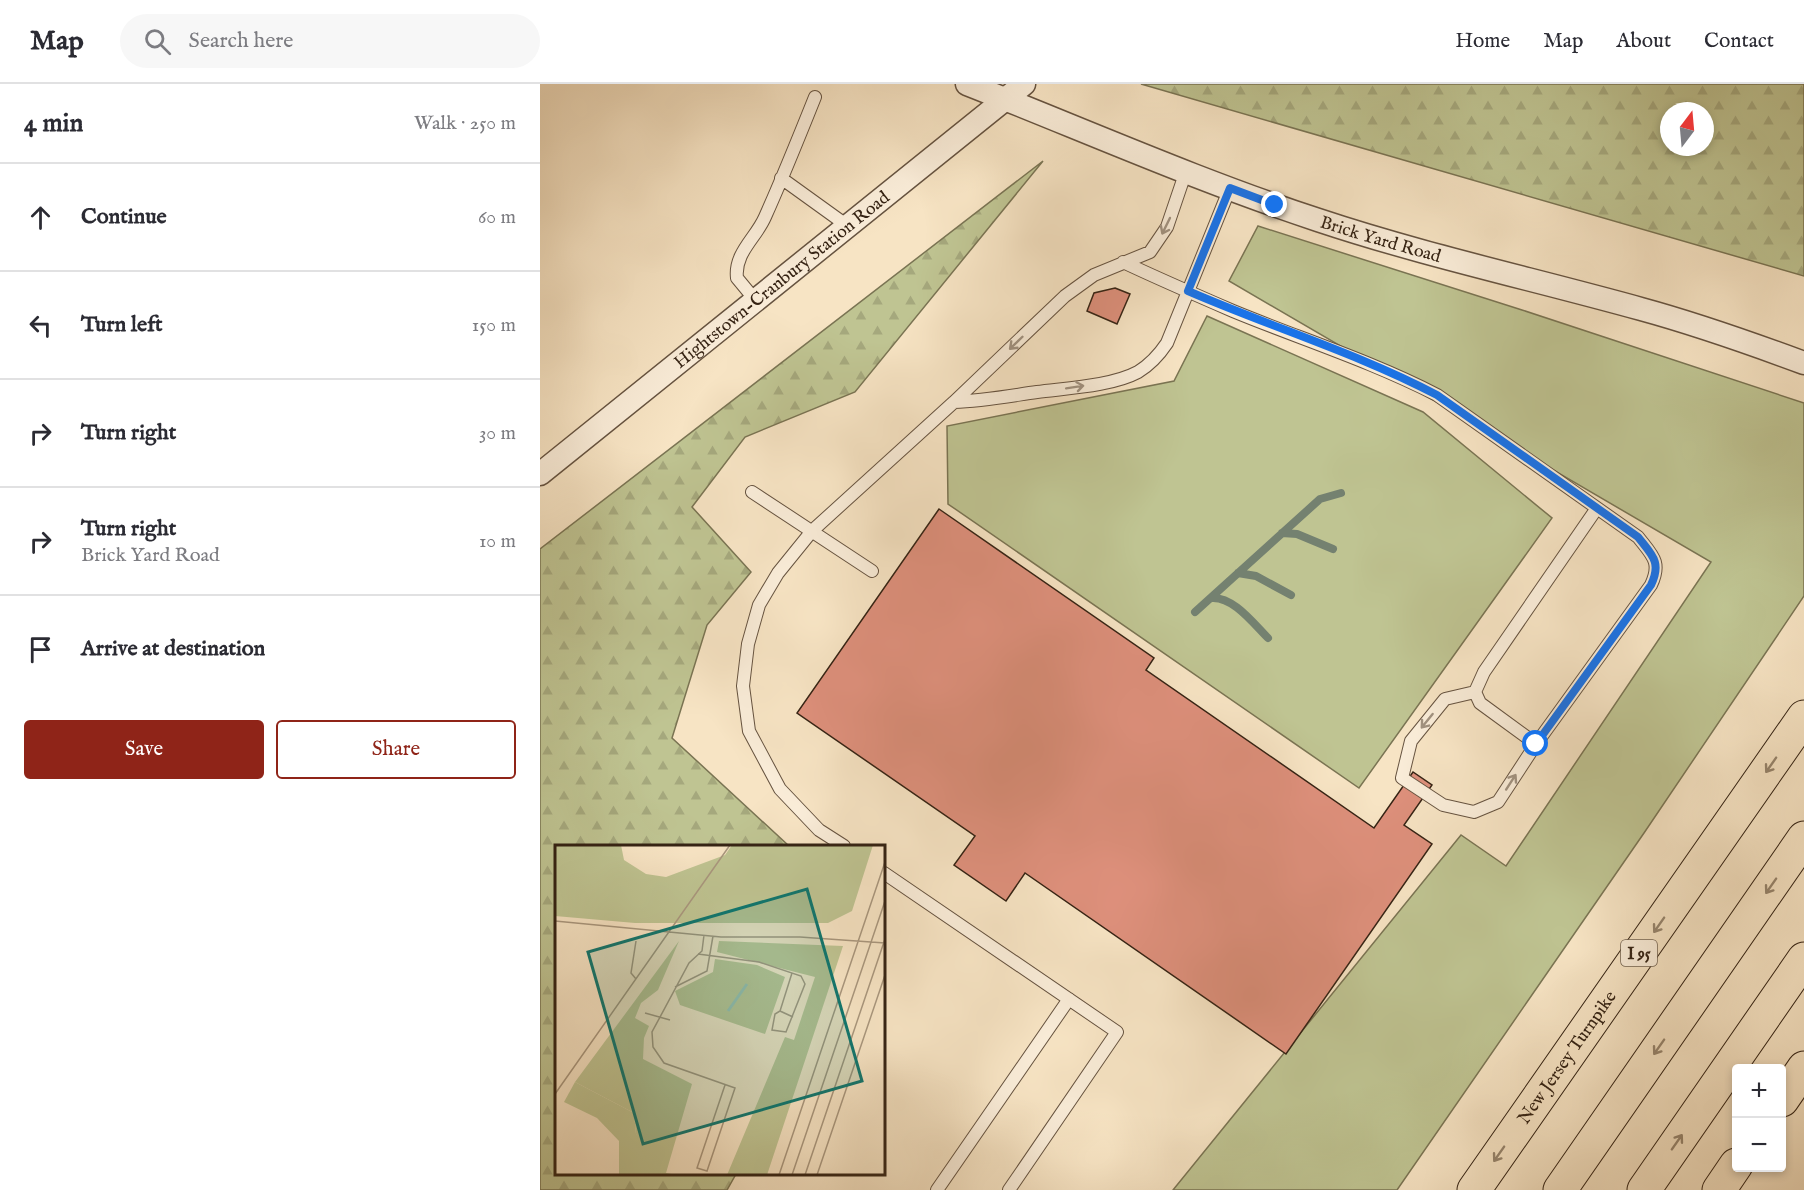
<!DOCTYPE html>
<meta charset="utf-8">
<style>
:root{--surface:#fff;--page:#f7f7f7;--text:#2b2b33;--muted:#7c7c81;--line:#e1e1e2;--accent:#8f2418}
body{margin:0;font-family:"IM FELL English",serif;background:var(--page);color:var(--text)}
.controls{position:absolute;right:18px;bottom:18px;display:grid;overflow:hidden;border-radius:6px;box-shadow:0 3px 9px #0003}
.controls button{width:54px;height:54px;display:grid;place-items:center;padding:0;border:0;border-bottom:2px solid var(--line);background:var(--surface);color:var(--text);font:30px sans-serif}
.compass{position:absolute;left:1120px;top:18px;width:54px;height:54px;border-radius:50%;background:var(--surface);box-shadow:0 3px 9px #0003;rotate:16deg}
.stop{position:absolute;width:18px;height:18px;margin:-14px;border:4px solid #1a73e8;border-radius:50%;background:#fff}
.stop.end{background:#1a73e8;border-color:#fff;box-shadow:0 2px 6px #0008}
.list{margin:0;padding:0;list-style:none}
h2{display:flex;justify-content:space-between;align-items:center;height:78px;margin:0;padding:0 24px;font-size:26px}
h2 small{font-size:20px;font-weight:400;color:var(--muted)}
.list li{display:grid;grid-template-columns:39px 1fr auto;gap:18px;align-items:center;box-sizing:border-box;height:108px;padding:0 24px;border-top:2px solid var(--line)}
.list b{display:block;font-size:22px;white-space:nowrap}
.list p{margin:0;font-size:20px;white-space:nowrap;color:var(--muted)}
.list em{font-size:20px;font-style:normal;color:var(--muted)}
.actions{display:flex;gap:12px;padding:18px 24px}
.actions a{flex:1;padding:14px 0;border:2px solid var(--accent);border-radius:6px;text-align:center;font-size:21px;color:var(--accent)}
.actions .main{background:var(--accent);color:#fff}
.icon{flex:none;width:33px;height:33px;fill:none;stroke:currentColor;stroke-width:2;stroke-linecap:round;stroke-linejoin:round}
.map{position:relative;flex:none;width:1264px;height:1106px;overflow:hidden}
header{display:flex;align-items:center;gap:36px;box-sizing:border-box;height:84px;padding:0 30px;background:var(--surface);border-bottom:2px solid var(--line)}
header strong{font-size:28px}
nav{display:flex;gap:33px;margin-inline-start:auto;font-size:21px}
.search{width:420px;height:54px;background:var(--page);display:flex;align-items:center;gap:15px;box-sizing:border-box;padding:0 21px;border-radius:33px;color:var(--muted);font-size:22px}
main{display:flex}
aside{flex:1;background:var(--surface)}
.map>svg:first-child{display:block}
.grass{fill:#bfc492;stroke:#7a7453;stroke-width:1.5}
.forest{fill:url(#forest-firs);stroke:#7a7453;stroke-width:1.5;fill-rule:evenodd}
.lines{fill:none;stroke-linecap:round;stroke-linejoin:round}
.stream{stroke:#748170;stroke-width:8}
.building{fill:#de907c;stroke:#352314;stroke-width:1.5}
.lane-casing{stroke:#665340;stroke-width:14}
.street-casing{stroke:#665340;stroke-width:25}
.highway-casing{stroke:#352314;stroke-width:35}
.lane{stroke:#faedd9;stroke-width:12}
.street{stroke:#faedd9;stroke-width:22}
.highway{stroke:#f7e4c4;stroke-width:33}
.oneway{stroke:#a19280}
.oneway2{stroke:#96846c}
.route{stroke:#1a73e8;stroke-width:8}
.labels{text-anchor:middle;stroke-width:4.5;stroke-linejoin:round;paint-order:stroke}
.shield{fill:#faedd9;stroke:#70604f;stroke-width:1.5}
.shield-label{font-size:16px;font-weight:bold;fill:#352314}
.street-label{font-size:18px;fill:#352314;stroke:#faedd9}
.inset-river{fill:none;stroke:#9ebfae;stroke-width:3}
.inset-road{fill:none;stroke:#a9977e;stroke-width:1.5}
.view{fill:#0f766e;fill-opacity:0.15;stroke:#0f766e;stroke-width:3}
.inset-edge{fill:none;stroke:#352314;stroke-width:3}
</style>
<header>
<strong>Map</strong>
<div class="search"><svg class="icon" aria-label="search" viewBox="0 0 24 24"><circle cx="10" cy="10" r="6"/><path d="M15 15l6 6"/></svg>Search here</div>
<nav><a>Home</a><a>Map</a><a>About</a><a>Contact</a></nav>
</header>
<main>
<aside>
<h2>4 min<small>Walk · 250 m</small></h2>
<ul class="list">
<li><svg class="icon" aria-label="ahead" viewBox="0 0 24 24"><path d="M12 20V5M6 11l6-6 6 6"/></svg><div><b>Continue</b></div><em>60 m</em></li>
<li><svg class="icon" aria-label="left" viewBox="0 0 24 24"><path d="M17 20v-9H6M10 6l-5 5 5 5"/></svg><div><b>Turn left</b></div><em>150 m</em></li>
<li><svg class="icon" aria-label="right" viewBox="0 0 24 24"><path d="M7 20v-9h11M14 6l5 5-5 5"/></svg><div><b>Turn right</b></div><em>30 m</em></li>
<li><svg class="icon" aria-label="right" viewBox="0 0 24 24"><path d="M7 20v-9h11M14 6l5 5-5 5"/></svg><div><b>Turn right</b><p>Brick Yard Road</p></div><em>10 m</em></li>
<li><svg class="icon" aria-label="arrive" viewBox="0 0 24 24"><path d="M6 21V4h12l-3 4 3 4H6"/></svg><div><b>Arrive at destination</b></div></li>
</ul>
<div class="actions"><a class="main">Save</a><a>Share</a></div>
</aside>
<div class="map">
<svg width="1264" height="1106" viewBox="0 0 1264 1106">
<defs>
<pattern id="forest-firs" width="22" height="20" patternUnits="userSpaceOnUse" patternTransform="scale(1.5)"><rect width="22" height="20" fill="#bfc492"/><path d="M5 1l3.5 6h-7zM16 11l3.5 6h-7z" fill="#a5a87d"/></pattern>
</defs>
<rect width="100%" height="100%" fill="#f7e4c4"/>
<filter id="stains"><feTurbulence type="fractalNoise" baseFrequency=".00333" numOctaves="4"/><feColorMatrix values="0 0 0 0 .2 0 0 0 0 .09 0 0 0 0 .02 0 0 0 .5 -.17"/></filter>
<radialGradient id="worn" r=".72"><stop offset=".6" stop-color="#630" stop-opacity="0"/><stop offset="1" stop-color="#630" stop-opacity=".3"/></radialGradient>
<!-- grass -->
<path class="grass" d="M718 142 982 226 1264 319V512L1104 749 857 1106H633L921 751 966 782 1171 478 689 197Z
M667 232 883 328 1012 434 819 704 408 420 407 342 634 297Z"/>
<!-- forest -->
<path class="forest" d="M601 0H1264V192ZM1129 27H1165V63H1129Z
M503 77 315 308 205 353 152 423 211 488 167 541 132 654 249 762H16V1090H196L187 1106H0V465Z"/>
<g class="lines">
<!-- stream -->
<path class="stream" d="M742 449 757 450 793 465
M698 489 716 492 751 511
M671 514C693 512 713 539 728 554
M655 528 780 415 801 409"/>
</g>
<!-- building -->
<path class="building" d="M575 204 590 210 577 240 547 227 554 209Z
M399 425 614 574 606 586 834 744 873 688 892 701 864 741 892 760 746 970 485 789 466 817 414 781 435 752 257 629Z"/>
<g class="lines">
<defs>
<path id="lane" d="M241 94 309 143
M583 178C619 195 656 211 693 227 761 255 831 277 897 311L1098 453C1112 471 1122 478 1111 501L996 660 958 718 934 728 903 721 862 694 871 657 905 615 935 608
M216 217 197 194C194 169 216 154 225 133 243 93 259 53 275 13
M414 318C442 317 469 312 497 308 527 304 572 302 598 288 611 280 619 271 627 259L690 104
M212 408 332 487
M996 660 940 619 935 608 944 588 1057 424
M304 762 279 746 240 705 209 647 203 602 208 560 219 521 238 489 272 447 414 318 525 212 554 191 610 168 627 143 646 87
M344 789 577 948 469 1106
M397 1106 529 915"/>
<g id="street">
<path id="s1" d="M427 0C544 46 659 97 778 136 883 171 993 195 1101 225 1156 240 1210 259 1264 279"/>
<path id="s2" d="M0 390 484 0"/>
</g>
<g id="highway">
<path d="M1242 1016 1264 984"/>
<path id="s3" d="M934 1106 1264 633"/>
<path d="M1020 1106 1264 754"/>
<path d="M1104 1106 1264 875"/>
<path d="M1179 1106 1196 1081"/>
</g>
</defs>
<!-- lane casing -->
<use href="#lane" class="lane-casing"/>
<!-- street casing -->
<use href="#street" class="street-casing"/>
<!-- highway casing -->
<use href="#highway" class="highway-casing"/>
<!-- lane -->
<use href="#lane" class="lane"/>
<!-- street -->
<use href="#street" class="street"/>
<!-- highway -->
<use href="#highway" class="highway"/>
</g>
<!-- one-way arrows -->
<defs><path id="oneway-shaft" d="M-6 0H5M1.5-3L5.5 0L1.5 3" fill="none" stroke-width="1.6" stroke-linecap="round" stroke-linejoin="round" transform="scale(1.5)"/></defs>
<g class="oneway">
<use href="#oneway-shaft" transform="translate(626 142) rotate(116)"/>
<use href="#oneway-shaft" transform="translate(476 259) rotate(136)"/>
<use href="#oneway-shaft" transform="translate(535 303) rotate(-9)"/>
<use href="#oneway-shaft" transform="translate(887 637) rotate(129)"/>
<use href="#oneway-shaft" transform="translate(971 698) rotate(-57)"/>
</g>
<g class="oneway2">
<use href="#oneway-shaft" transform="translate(1231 681) rotate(125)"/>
<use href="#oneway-shaft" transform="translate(1231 802) rotate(125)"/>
<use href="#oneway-shaft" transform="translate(1119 841) rotate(125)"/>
<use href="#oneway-shaft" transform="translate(1119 963) rotate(125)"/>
<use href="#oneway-shaft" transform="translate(1137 1058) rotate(-55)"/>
<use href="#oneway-shaft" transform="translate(959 1070) rotate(125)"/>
</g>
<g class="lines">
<!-- route -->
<path class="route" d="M735 121 690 104 648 207C731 243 817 269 897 311L1098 453C1112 471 1122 478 1111 501L996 660"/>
</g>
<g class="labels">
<!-- shield labels -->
<rect class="shield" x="1081" y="856" width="36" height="26" rx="4.5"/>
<g class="shield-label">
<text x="1099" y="875">I 95</text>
</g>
<!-- street labels -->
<g class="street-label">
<text dy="6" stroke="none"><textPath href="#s1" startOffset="442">Brick Yard Road</textPath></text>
<text dy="6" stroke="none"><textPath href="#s2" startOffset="310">Hightstown-Cranbury Station Road</textPath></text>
<text dy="6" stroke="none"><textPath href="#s3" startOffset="162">New Jersey Turnpike</textPath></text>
</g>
</g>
<!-- overview -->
<g transform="translate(15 761)">
<rect width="330" height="330" fill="#f7e4c4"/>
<path d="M164 96 288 101 212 330H172L230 192 239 195 260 132 162 107ZM160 114 202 120 230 132 210 189 125 160 120 146 158 127ZM20 237 79 268 81 289 111 328 123 330H64V296L42 273 9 257Z" fill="#bfc492"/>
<path d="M0 0H66L69 15 91 29 111 32 170 10 177 0H318L297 66 273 78H80L0 71ZM124 96 103 145 86 158 80 173 94 181 89 193 88 214 137 239 111 328 95 324 81 289 79 268 20 237Z" fill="#bfc492"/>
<path class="inset-river" d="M173 166 192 139"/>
<path class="inset-road" d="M0 76 166 92H245L330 98M149 90 147 106 134 118 97 187 98 202 109 218 180 243 152 326 142 323 170 240M143 109 204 117 246 131 250 139 231 187 217 185 220 169 225 166M237 128 225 166 238 172M81 134 76 128 81 96M120 142 152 126 158 91M90 168 115 175M0 249 175 0M224 330 330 17M237 330 330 56M250 330 330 94M262 330 330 130"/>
<path class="view" d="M252 44 307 236 88 299 33 107Z"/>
<rect width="330" height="330" class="inset-edge"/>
</g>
<rect width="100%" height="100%" filter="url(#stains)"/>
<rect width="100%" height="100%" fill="url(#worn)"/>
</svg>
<div class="controls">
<button>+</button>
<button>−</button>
</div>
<svg class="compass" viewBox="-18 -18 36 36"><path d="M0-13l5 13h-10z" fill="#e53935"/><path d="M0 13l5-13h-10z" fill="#7c7c81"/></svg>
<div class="stop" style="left:996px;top:660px"></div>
<div class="stop end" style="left:735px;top:121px"></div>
</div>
</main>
